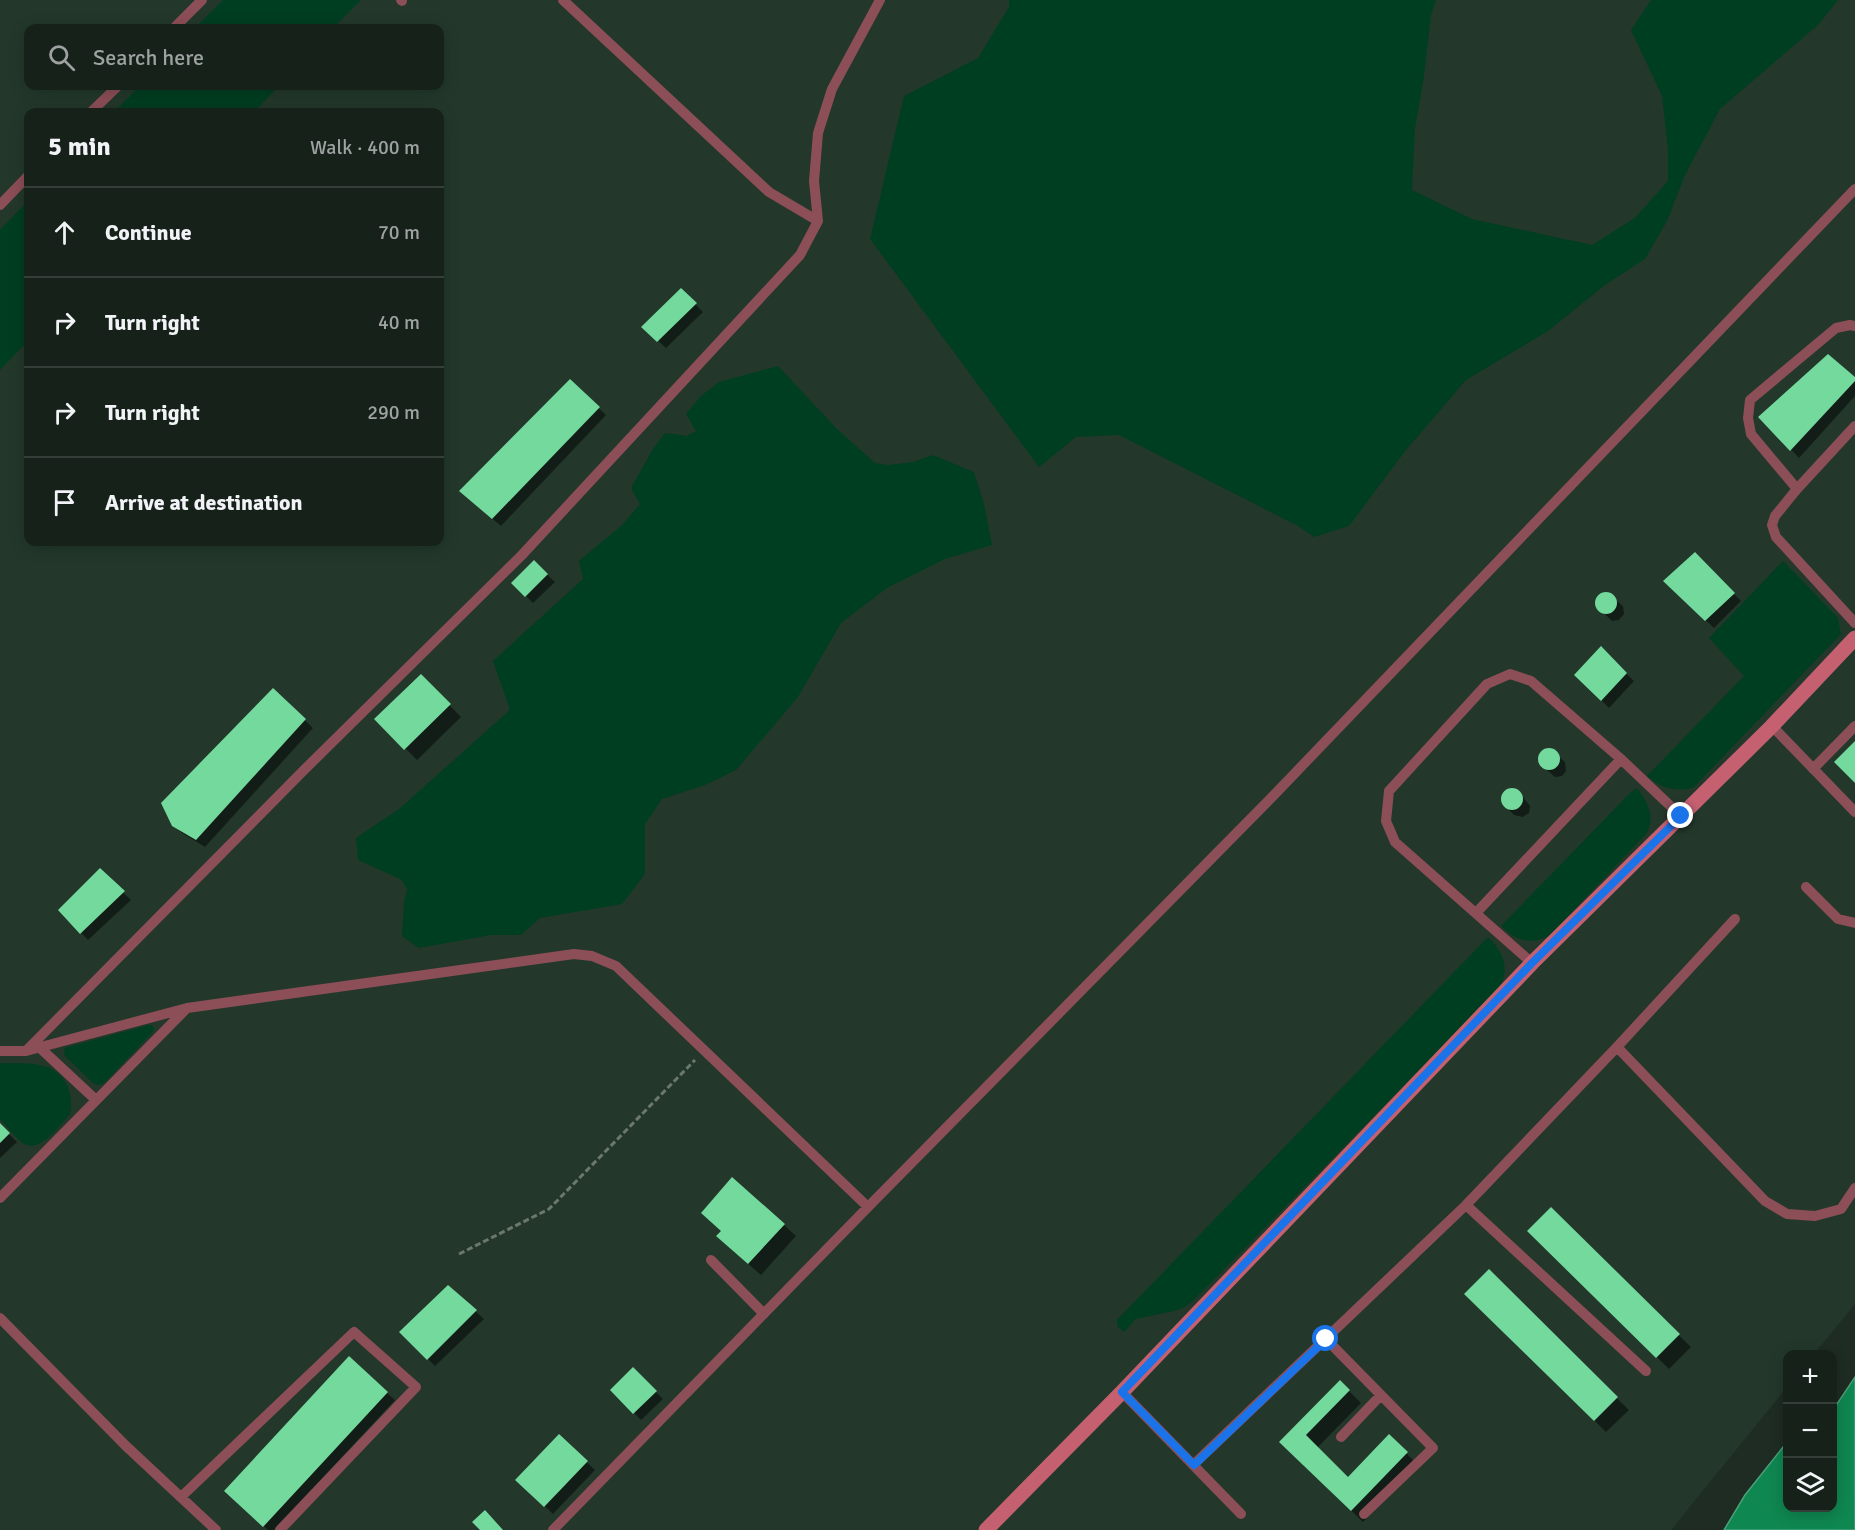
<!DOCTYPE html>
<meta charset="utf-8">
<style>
:root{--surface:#16211a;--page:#1f2923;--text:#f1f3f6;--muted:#9ea3a2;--line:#353e39}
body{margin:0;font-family:Signika,sans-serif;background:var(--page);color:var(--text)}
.controls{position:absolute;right:18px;bottom:18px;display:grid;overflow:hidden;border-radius:12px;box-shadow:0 3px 15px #0003}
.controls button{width:54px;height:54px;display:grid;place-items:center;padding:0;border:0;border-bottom:2px solid var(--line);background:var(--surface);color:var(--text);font:30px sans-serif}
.stop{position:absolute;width:18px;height:18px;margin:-14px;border:4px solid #1a73e8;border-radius:50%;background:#fff}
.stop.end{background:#1a73e8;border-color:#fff;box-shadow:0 2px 6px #0008}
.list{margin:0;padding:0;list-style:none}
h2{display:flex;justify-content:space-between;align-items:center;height:78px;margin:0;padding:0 24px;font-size:26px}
h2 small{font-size:20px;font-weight:400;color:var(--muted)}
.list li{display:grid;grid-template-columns:39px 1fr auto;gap:18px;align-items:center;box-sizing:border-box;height:90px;padding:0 24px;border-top:2px solid var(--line)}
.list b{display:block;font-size:22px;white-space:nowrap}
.list em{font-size:20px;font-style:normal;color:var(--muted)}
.icon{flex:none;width:33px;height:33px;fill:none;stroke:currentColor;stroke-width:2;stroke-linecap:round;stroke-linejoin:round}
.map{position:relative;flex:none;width:1855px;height:1530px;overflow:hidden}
.search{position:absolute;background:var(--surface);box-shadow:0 3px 15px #0003;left:24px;top:24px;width:420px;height:66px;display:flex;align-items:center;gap:15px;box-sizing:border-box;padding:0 21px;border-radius:12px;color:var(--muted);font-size:22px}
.panel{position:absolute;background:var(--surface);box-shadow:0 3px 15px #0003;left:24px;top:108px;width:420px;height:438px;border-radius:12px}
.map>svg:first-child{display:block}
.built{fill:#23382b;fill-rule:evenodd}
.green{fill:#003e21}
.water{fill:#0f8751;stroke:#4aa179;stroke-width:1.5}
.shadow{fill:#0007}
.building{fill:#73d99d}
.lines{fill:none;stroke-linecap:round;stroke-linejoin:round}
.path{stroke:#6c7770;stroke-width:3;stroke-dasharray:6 3;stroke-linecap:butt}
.lane{stroke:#8c4e57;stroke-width:10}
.secondary{stroke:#c46070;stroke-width:15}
.route{stroke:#1a73e8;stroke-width:8}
</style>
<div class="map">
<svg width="1855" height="1530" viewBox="0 0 1855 1530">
<rect width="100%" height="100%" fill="#1e2c23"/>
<!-- built -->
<path class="built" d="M0 0H1855V1304L1814 1354H1788L1787 1387 1671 1530H0ZM28 28H440V86H28ZM28 112H440V542H28Z"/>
<!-- green -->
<path class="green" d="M223 0H361L333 28H195Z
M1009 0H1436L1431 15 1424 76 1415 129 1412 190 1472 219 1592 245 1635 218 1668 181V149L1662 96 1631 30 1651 0H1838L1819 24 1720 109 1685 175 1667 221 1645 259 1605 285 1548 331 1466 380 1406 450 1349 526 1314 537 1298 526 1119 435 1076 437 1039 467 870 239 904 96 978 58 1009 7Z
M140 86H279L254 112H114Z
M28 201V341L0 370V230Z
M778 366 837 429 875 463 889 465 913 462 933 455 974 472 984 504 992 545 945 559 887 588 841 623 798 697 736 770 705 785 662 799 645 824V874L622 904 540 918 521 935H491L419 948 402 936 404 903 407 889 402 880 358 860 356 838 399 809 510 710 493 661 583 579 579 561 622 525 640 504 631 488 653 449 665 433 687 436 696 431 686 414 701 396 719 382Z
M1783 561 1838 618 1841 634 1694 787C1675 793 1662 788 1647 776L1744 676 1709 638Z
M1637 788C1648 803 1655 814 1647 833L1549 936C1529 945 1517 941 1501 926L1631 792Z
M1488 937C1503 951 1510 968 1500 987L1196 1298 1185 1307 1174 1311 1136 1319 1124 1332 1117 1326V1320Z
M149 1025H152L154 1029 152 1033 103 1084 97 1085 93 1083 65 1056 64 1049 68 1047Z
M0 1063C14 1064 30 1062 43 1066 65 1071 75 1094 70 1114 60 1125 41 1153 24 1144 16 1139 7 1126 0 1119Z"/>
<!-- water -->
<path class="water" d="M1855 1377V1530H1724L1745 1495 1787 1442 1788 1508H1832L1833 1410Z"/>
<!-- shadow -->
<path class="shadow" d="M681 290 703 312 666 348 643 327Z
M1855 379V396L1799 458 1761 417Z
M570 381 606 415 501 526 469 499Z
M1695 555 1741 601 1714 628 1665 581Z
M534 562 555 582 533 603 513 583Z
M1608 594 1623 606 1624 614 1619 620 1612 621 1598 607 1597 601 1601 595Z
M1601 649 1634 681 1609 708 1576 675Z
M421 676 461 717 417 760 376 719Z
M273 690 313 728 205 847 182 833 173 825Z
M1551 750 1565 762 1566 771 1562 776 1555 777 1540 764 1539 757 1543 752Z
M1511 790 1519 792 1530 806 1529 813 1523 817 1514 815 1506 807 1502 800 1505 792Z
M100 870 131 900 88 940 60 910Z
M0 1125 17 1142 0 1158Z
M1551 1209 1691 1347 1669 1369 1529 1231Z
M784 1225 796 1236 761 1275 730 1248Z
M1489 1272 1629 1410 1606 1432 1467 1294Z
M448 1287 484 1319 435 1366 401 1332Z
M633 1370 663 1399 641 1420 612 1390Z
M1340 1382 1361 1403 1317 1448 1348 1479 1389 1436 1418 1465 1363 1522 1281 1442Z
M387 1393 395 1400 274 1530H268L234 1499Z
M559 1436 595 1470 553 1514 517 1480Z"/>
<!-- building -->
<path class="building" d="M681 288 697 303 657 342 641 327Z
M1828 354 1855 377V381L1790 451 1758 417Z
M570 379 600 407 492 519 459 491Z
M1695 552 1735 593 1705 621 1663 581Z
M534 560 548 574 525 597 511 583Z
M1595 603a11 11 0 1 1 22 0a11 11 0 1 1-22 0Z
M1601 646 1627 673 1601 701 1574 675Z
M421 674 451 704 404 750 374 719Z
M273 688 306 719 196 840 172 826 161 803Z
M1855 741V783L1834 762Z
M1538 759a11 11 0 1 1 22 0a11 11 0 1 1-22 0Z
M1501 799a11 11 0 1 1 22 0a11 11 0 1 1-22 0Z
M100 868 125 891 80 934 58 910Z
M0 1123 10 1133 0 1143Z
M732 1177 785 1224 748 1264 716 1236 721 1231 701 1213Z
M1551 1207 1680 1334 1656 1358 1527 1231Z
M1489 1269 1618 1397 1594 1421 1464 1294Z
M448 1285 477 1310 427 1360 399 1332Z
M349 1356 388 1392 263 1527 224 1491Z
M633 1367 657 1391 633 1414 610 1390Z
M1340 1380 1350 1390 1306 1435 1348 1477 1389 1434 1408 1452 1351 1511 1279 1442Z
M559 1434 588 1461 544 1507 515 1480Z
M485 1510 503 1530H480L472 1522Z"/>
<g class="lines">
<!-- path -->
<path class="path" d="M459 1254 549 1209 695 1060"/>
<!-- lane -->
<path class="lane" d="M401 0 402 1
M563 0 769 192 818 221
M174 28 202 0
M91 112 118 86
M0 205 28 176
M1855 426 1797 489 1775 516 1772 525 1776 537 1855 623
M1797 489 1751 434 1748 418 1750 400 1836 328 1850 325 1855 326
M1772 726 1855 812
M1813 769 1855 726
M1806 887 1838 919 1855 923
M1476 913 1621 759
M1532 963 1395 842 1386 821 1389 791 1487 684 1510 674 1531 681 1621 759 1681 816
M39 1047 96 1100
M1617 1047 1765 1201 1787 1214 1815 1216 1841 1209 1855 1188
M0 1051H26L187 1008 574 954 592 956 616 966 868 1207 1275 794 1855 189
M26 1051 304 770 521 556 800 255 818 221 814 181 818 133 832 89 880 0
M0 1198 187 1008
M1466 1205 1646 1371
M711 1260 764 1314
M0 1318 126 1446 216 1530
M1326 1339 1433 1448 1364 1514
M1122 1392 1241 1514
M1341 1437 1381 1395
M1193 1465 1466 1205 1617 1047 1735 919
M181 1497 354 1332 416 1387 280 1530
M553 1530 868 1207"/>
<!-- secondary -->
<path class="secondary" d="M986 1530 1122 1392 1532 963 1772 726 1855 638"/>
</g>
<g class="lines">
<!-- route -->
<path class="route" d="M1326 1339 1194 1465 1122 1392 1532 963 1681 816"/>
</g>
</svg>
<div class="controls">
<button>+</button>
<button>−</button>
<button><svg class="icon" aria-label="layers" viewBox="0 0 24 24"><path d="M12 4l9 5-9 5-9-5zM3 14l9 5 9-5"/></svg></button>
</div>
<div class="stop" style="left:1326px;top:1339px"></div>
<div class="stop end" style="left:1681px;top:816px"></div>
<div class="search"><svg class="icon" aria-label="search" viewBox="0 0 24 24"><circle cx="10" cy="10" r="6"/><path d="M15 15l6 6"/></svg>Search here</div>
<section class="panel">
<h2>5 min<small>Walk · 400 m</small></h2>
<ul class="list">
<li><svg class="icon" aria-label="ahead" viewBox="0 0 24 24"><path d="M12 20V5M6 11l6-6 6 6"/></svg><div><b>Continue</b></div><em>70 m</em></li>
<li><svg class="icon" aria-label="right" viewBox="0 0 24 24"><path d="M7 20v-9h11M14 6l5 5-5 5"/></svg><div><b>Turn right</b></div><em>40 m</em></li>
<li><svg class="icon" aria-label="right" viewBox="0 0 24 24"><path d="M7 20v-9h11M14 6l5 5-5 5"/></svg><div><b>Turn right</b></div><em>290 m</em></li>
<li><svg class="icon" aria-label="arrive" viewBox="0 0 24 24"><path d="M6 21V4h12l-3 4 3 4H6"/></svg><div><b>Arrive at destination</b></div></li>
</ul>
</section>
</div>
